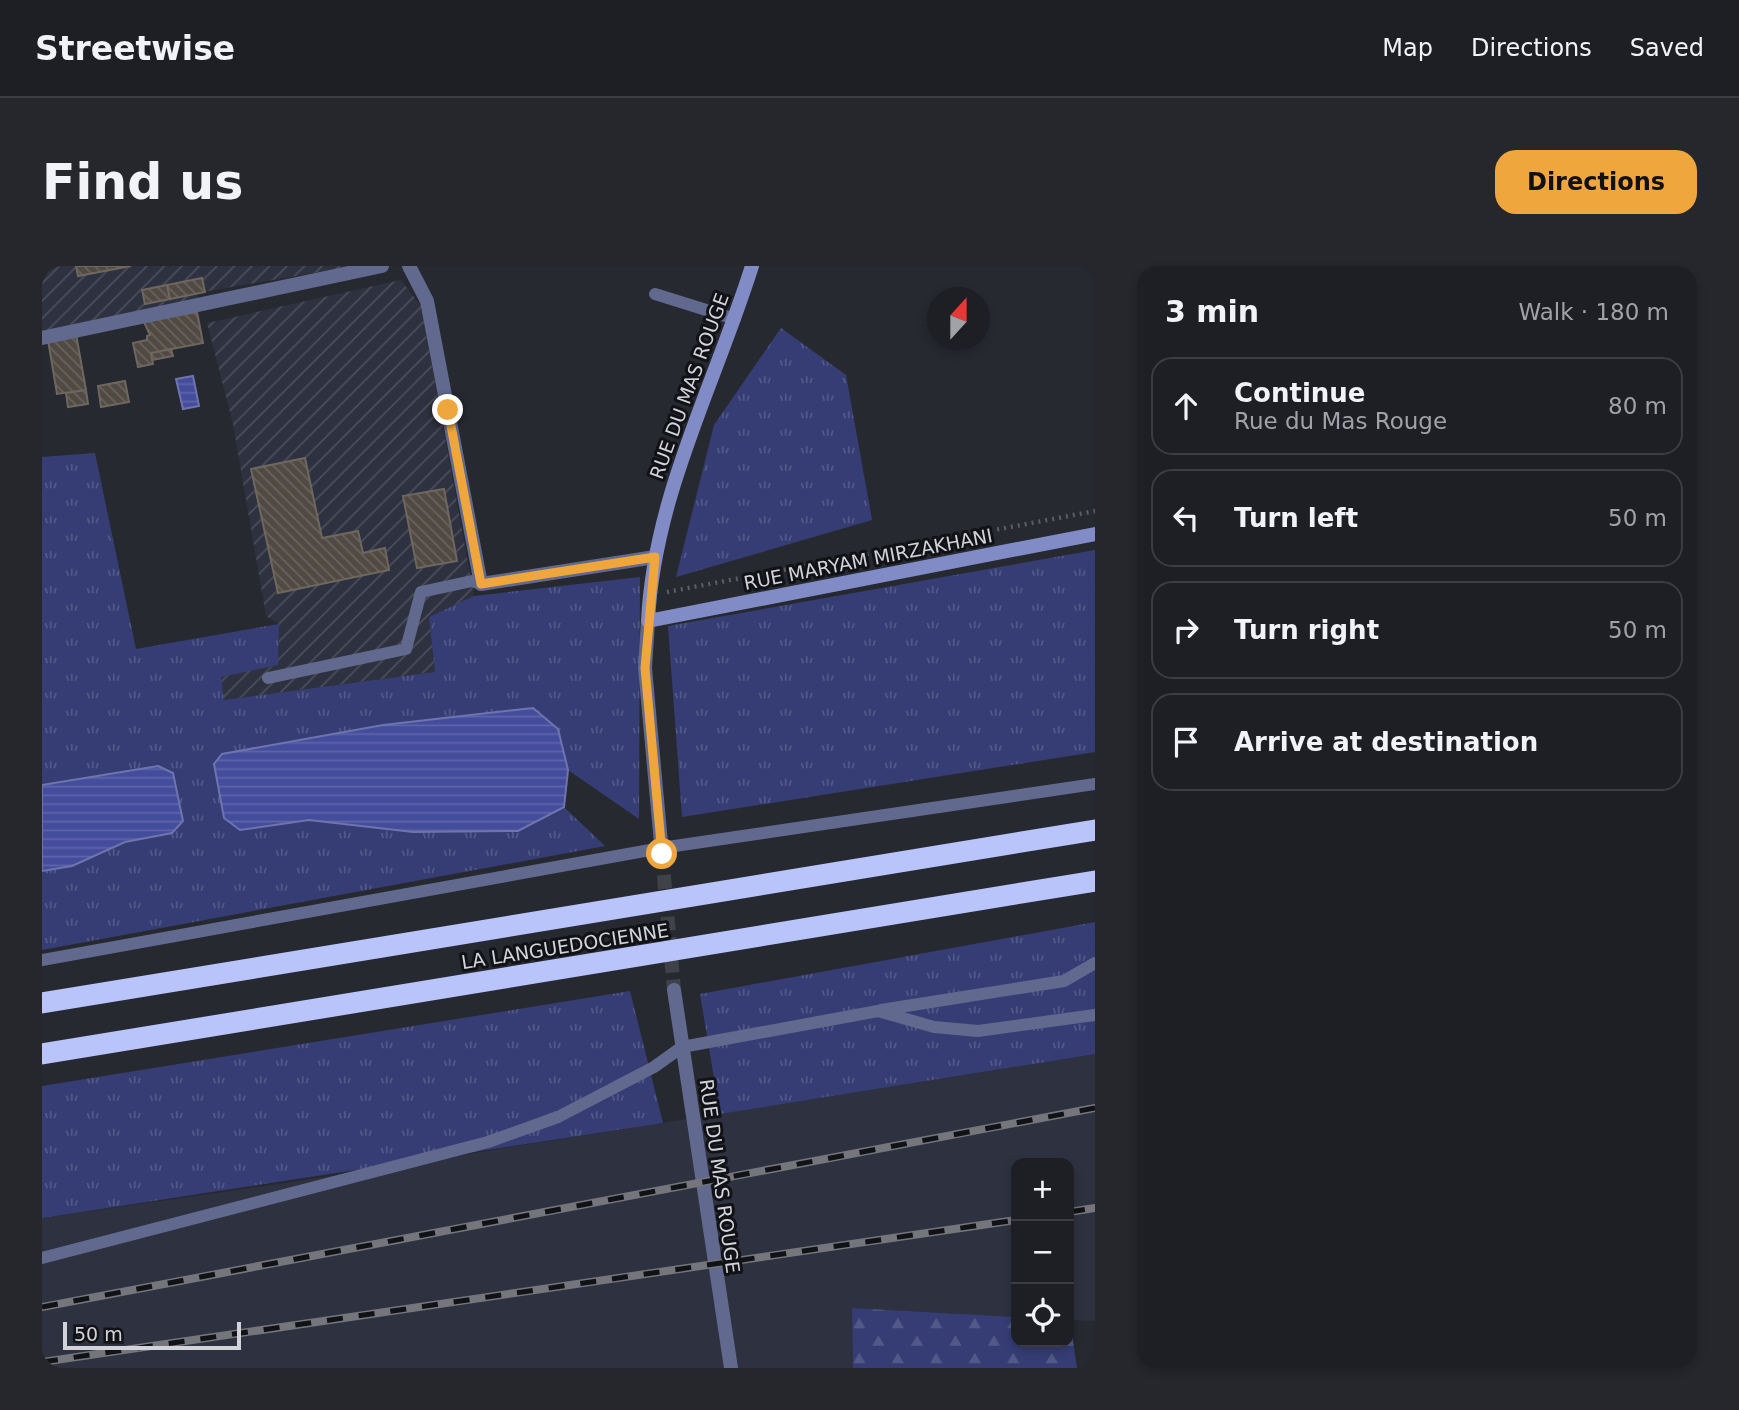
<!DOCTYPE html>
<meta charset="utf-8">
<style>
:root{--surface:#1d1f25;--page:#25272d;--text:#f1f3f6;--muted:#a0a2a7;--line:#3b3d42;--accent:#efa73d}
body{margin:0;font-family:"DejaVu Sans",sans-serif;background:var(--page);color:var(--text)}
.controls{position:absolute;right:21px;bottom:21px;display:grid;overflow:hidden;border-radius:14px;box-shadow:0 4px 10px #0003}
.controls button{width:63px;height:63px;display:grid;place-items:center;padding:0;border:0;border-bottom:2px solid var(--line);background:var(--surface);color:var(--text);font:35px sans-serif}
.compass{position:absolute;left:885px;top:21px;width:63px;height:63px;border-radius:50%;background:var(--surface);box-shadow:0 4px 10px #0003;rotate:21deg}
.scale{position:absolute;left:21px;bottom:18px;width:178px;box-sizing:border-box;padding-left:7px;border:4px solid #d1d3d8;border-top:0;font-size:19px;line-height:24px;white-space:nowrap;color:#d1d3d8;-webkit-text-stroke:5px #111216;paint-order:stroke}
.stop{position:absolute;width:21px;height:21px;margin:-16px;border:5px solid #efa73d;border-radius:50%;background:#fff}
.stop.end{background:#efa73d;border-color:#fff;box-shadow:0 2px 7px #0008}
.list{margin:0;padding:0;list-style:none}
h2{display:flex;justify-content:space-between;align-items:center;height:91px;margin:0;padding:0 28px;font-size:30px}
h2 small{font-size:23px;font-weight:400;color:var(--muted)}
.list li{display:grid;grid-template-columns:46px 1fr auto;gap:21px;align-items:center;box-sizing:border-box;height:98px;margin:0 14px 14px;padding:0 14px;border:2px solid var(--line);border-radius:21px}
.list b{display:block;font-size:26px;white-space:nowrap}
.list p{margin:0;font-size:23px;white-space:nowrap;color:var(--muted)}
.list em{font-size:23px;font-style:normal;color:var(--muted)}
.icon{flex:none;width:38px;height:38px;fill:none;stroke:currentColor;stroke-width:2;stroke-linecap:round;stroke-linejoin:round}
.map{position:relative;flex:none;width:1053px;height:1102px;overflow:hidden;border-radius:21px}
header{display:flex;align-items:center;gap:42px;box-sizing:border-box;height:98px;padding:0 35px;background:var(--surface);border-bottom:2px solid var(--line)}
header strong{font-size:33px}
nav{display:flex;gap:38px;margin-inline-start:auto;font-size:24px}
.intro{display:flex;align-items:center;justify-content:space-between;box-sizing:border-box;height:168px;padding:0 42px}
h1{margin:0;font-size:49px}
.button{padding:18px 32px;border-radius:21px;background:var(--accent);color:#111;font-size:24px;font-weight:700}
main{display:flex;gap:42px;padding:0 42px}
aside{flex:1;background:var(--surface);border-radius:21px;box-shadow:0 4px 10px #0003}
.map>svg:first-child{display:block}
.built{fill:#2e313f}
.industrial{fill:url(#industrial-furrows)}
.grass{fill:url(#grass-tufts)}
.forest{fill:url(#forest-firs)}
.water{fill:url(#water-rules);stroke:#6e74ae;stroke-width:2}
.building{fill:url(#building-back-hatch);stroke:#6d675f;stroke-width:2}
.lines{fill:none;stroke-linecap:round;stroke-linejoin:round}
.street-tunnel{stroke:#40424a;stroke-width:14;stroke-dasharray:14 7;stroke-linecap:butt}
.path{stroke:#5b5d64;stroke-width:4.5;stroke-dasharray:2 5;stroke-linecap:butt}
.lane{stroke:#62698e;stroke-width:12}
.street{stroke:#62698e;stroke-width:14}
.secondary{stroke:#818cc7;stroke-width:14}
.highway{stroke:#b9c4fb;stroke-width:21}
.rail-casing{stroke:#74767c;stroke-width:8}
.rail{stroke:#111216;stroke-width:5;stroke-dasharray:16;stroke-linecap:butt}
.route{stroke:#efa73d;stroke-width:9}
.labels{text-anchor:middle;stroke-width:6;stroke-linejoin:round;paint-order:stroke}
.street-label{font-size:19px;fill:#d1d3d8;stroke:#111216}
</style>
<header>
<strong>Streetwise</strong>
<nav><a>Map</a><a>Directions</a><a>Saved</a></nav>
</header>
<div class="intro"><h1>Find us</h1><a class="button">Directions</a></div>
<main>
<div class="map">
<svg width="1053" height="1102" viewBox="0 0 1053 1102">
<defs>
<pattern id="industrial-furrows" width="10" height="10" patternUnits="userSpaceOnUse" patternTransform="scale(1.75)"><rect width="10" height="10" fill="#2e313f"/><path d="M-1 1l2-2M0 10L10 0M9 11l2-2" fill="none" stroke="#4b4e5a"/></pattern>
<pattern id="grass-tufts" width="24" height="20" patternUnits="userSpaceOnUse" patternTransform="scale(1.75)"><rect width="24" height="20" fill="#363d74"/><path d="M3 7l-1-3M5 7V3M7 7l1-3M15 17l-1-3M17 17v-4M19 17l1-3" fill="none" stroke="#525887"/></pattern>
<pattern id="forest-firs" width="22" height="20" patternUnits="userSpaceOnUse" patternTransform="scale(1.75)"><rect width="22" height="20" fill="#363d74"/><path d="M5 1l3.5 6h-7zM16 11l3.5 6h-7z" fill="#525887"/></pattern>
<pattern id="water-rules" width="6" height="5" patternUnits="userSpaceOnUse" patternTransform="scale(1.75)"><rect width="6" height="5" fill="#444c9c"/><path d="M0 2.5h6" fill="none" stroke="#5e65a9"/></pattern>
<pattern id="building-back-hatch" width="6" height="6" patternUnits="userSpaceOnUse" patternTransform="scale(1.75)"><rect width="6" height="6" fill="#514a43"/><path d="M-1 5l2 2M0 0l6 6M5-1l2 2" fill="none" stroke="#69635d"/></pattern>
</defs>
<rect width="100%" height="100%" fill="#272931"/>
<!-- built -->
<path class="built" d="M1053 788V1055L1027 1054V897H974V1051L810 1042 811 1102H0V952L243 917Z"/>
<!-- industrial -->
<path class="industrial" d="M0 0H312L155 27 161 43 0 74Z
M359 14 379 40 432 330 387 351 393 406 182 434 178 411 236 399 237 358 224 350 191 158 165 57Z"/>
<!-- grass -->
<path class="grass" d="M739 62 804 109 830 254 634 311 672 159Z
M53 187 94 383 237 358 236 399 179 411 182 434 393 406 387 351 432 330 598 311 597 553 526 504 516 463 491 442 341 459 181 488 198 564 267 554 371 566 476 565 522 541 563 580 0 684V605L30 600 83 576 130 567 116 500 0 519V191Z
M1053 284V486L640 551 626 360Z
M1053 656V788L678 848 658 728Z
M588 725 621 857 0 952V820Z"/>
<!-- forest -->
<path class="forest" d="M810 1042 974 1051V1076H1027L1028 1055 1035 1102H811Z"/>
<!-- water -->
<path class="water" d="M151 110 157 140 141 143 134 113Z
M491 442 516 463 526 504 522 541 476 565 371 566 267 554 198 564 182 552 172 498 180 488 341 459Z
M116 500 131 507 141 555 130 567 83 576 30 600 0 605V519Z"/>
<!-- building -->
<path class="building" d="M34 0H89L36 10Z
M160 12 163 26 128 33 125 19Z
M125 19 128 33 103 38 100 24Z
M155 46 161 77 109 87 111 98 96 101 91 77 105 74V70L108 69 102 56Z
M34 68 44 124 15 128 6 74Z
M129 83 131 90 110 94 109 87Z
M83 115 87 136 59 141 56 120Z
M44 124 46 138 26 141 24 127Z
M263 192 280 272 316 265 321 287 343 282 347 304 236 327 209 203Z
M402 223 415 295 375 302 361 230Z"/>
<g class="lines">
<!-- street-tunnel -->
<path class="street-tunnel" d="M620 588 632 724"/>
<!-- path -->
<path class="path" d="M625 326 1053 245"/>
<!-- lane -->
<path class="lane" d="M613 28 693 53
M226 412 364 383 379 326 430 315 439 318
M0 694 619 582 1053 518
M839 744 1022 715 1053 697
M0 992 446 876 516 851 612 801 640 781 836 745 892 761 936 765 1053 749"/>
<!-- street -->
<path class="street" d="M367 0 385 35 439 318 613 291
M0 72 340 0
M606 355 603 402 620 588
M632 724 689 1102"/>
<!-- secondary -->
<path class="secondary" d="M710 0C673 118 612 230 606 355L1053 268"/>
<!-- highway -->
<path class="highway" d="M0 737 1053 564
M0 788 1053 615"/>
<defs>
<path id="rail" d="M1027 946 1053 942
M0 1041 1053 842
M0 1096 974 954"/>
</defs>
<!-- rail casing -->
<use href="#rail" class="rail-casing"/>
<!-- rail -->
<use href="#rail" class="rail"/>
</g>
<g class="lines">
<!-- route -->
<path class="route" d="M406 144 439 318 613 291 603 402 620 588"/>
</g>
<g class="labels">
<!-- street labels -->
<g class="street-label">
<text transform="translate(647 120) rotate(-70)" y="7">RUE DU MAS ROUGE</text>
<text transform="translate(826 293) rotate(-11)" y="7">RUE MARYAM MIRZAKHANI</text>
<text transform="translate(523 680) rotate(-9)" y="7">LA LANGUEDOCIENNE</text>
<text transform="translate(678 910) rotate(82)" y="7">RUE DU MAS ROUGE</text>
</g>
</g>
</svg>
<div class="controls">
<button>+</button>
<button>−</button>
<button><svg class="icon" aria-label="locate" viewBox="0 0 24 24"><circle cx="12" cy="12" r="6"/><path d="M12 2v4M12 18v4M2 12h4M18 12h4"/></svg></button>
</div>
<svg class="compass" viewBox="-18 -18 36 36"><path d="M0-13l5 13h-10z" fill="#e53935"/><path d="M0 13l5-13h-10z" fill="#a0a2a7"/></svg>
<div class="scale">50 m</div>
<div class="stop" style="left:620px;top:588px"></div>
<div class="stop end" style="left:406px;top:144px"></div>
</div>
<aside>
<h2>3 min<small>Walk · 180 m</small></h2>
<ul class="list">
<li><svg class="icon" aria-label="ahead" viewBox="0 0 24 24"><path d="M12 20V5M6 11l6-6 6 6"/></svg><div><b>Continue</b><p>Rue du Mas Rouge</p></div><em>80 m</em></li>
<li><svg class="icon" aria-label="left" viewBox="0 0 24 24"><path d="M17 20v-9H6M10 6l-5 5 5 5"/></svg><div><b>Turn left</b></div><em>50 m</em></li>
<li><svg class="icon" aria-label="right" viewBox="0 0 24 24"><path d="M7 20v-9h11M14 6l5 5-5 5"/></svg><div><b>Turn right</b></div><em>50 m</em></li>
<li><svg class="icon" aria-label="arrive" viewBox="0 0 24 24"><path d="M6 21V4h12l-3 4 3 4H6"/></svg><div><b>Arrive at destination</b></div></li>
</ul>
</aside>
</main>
